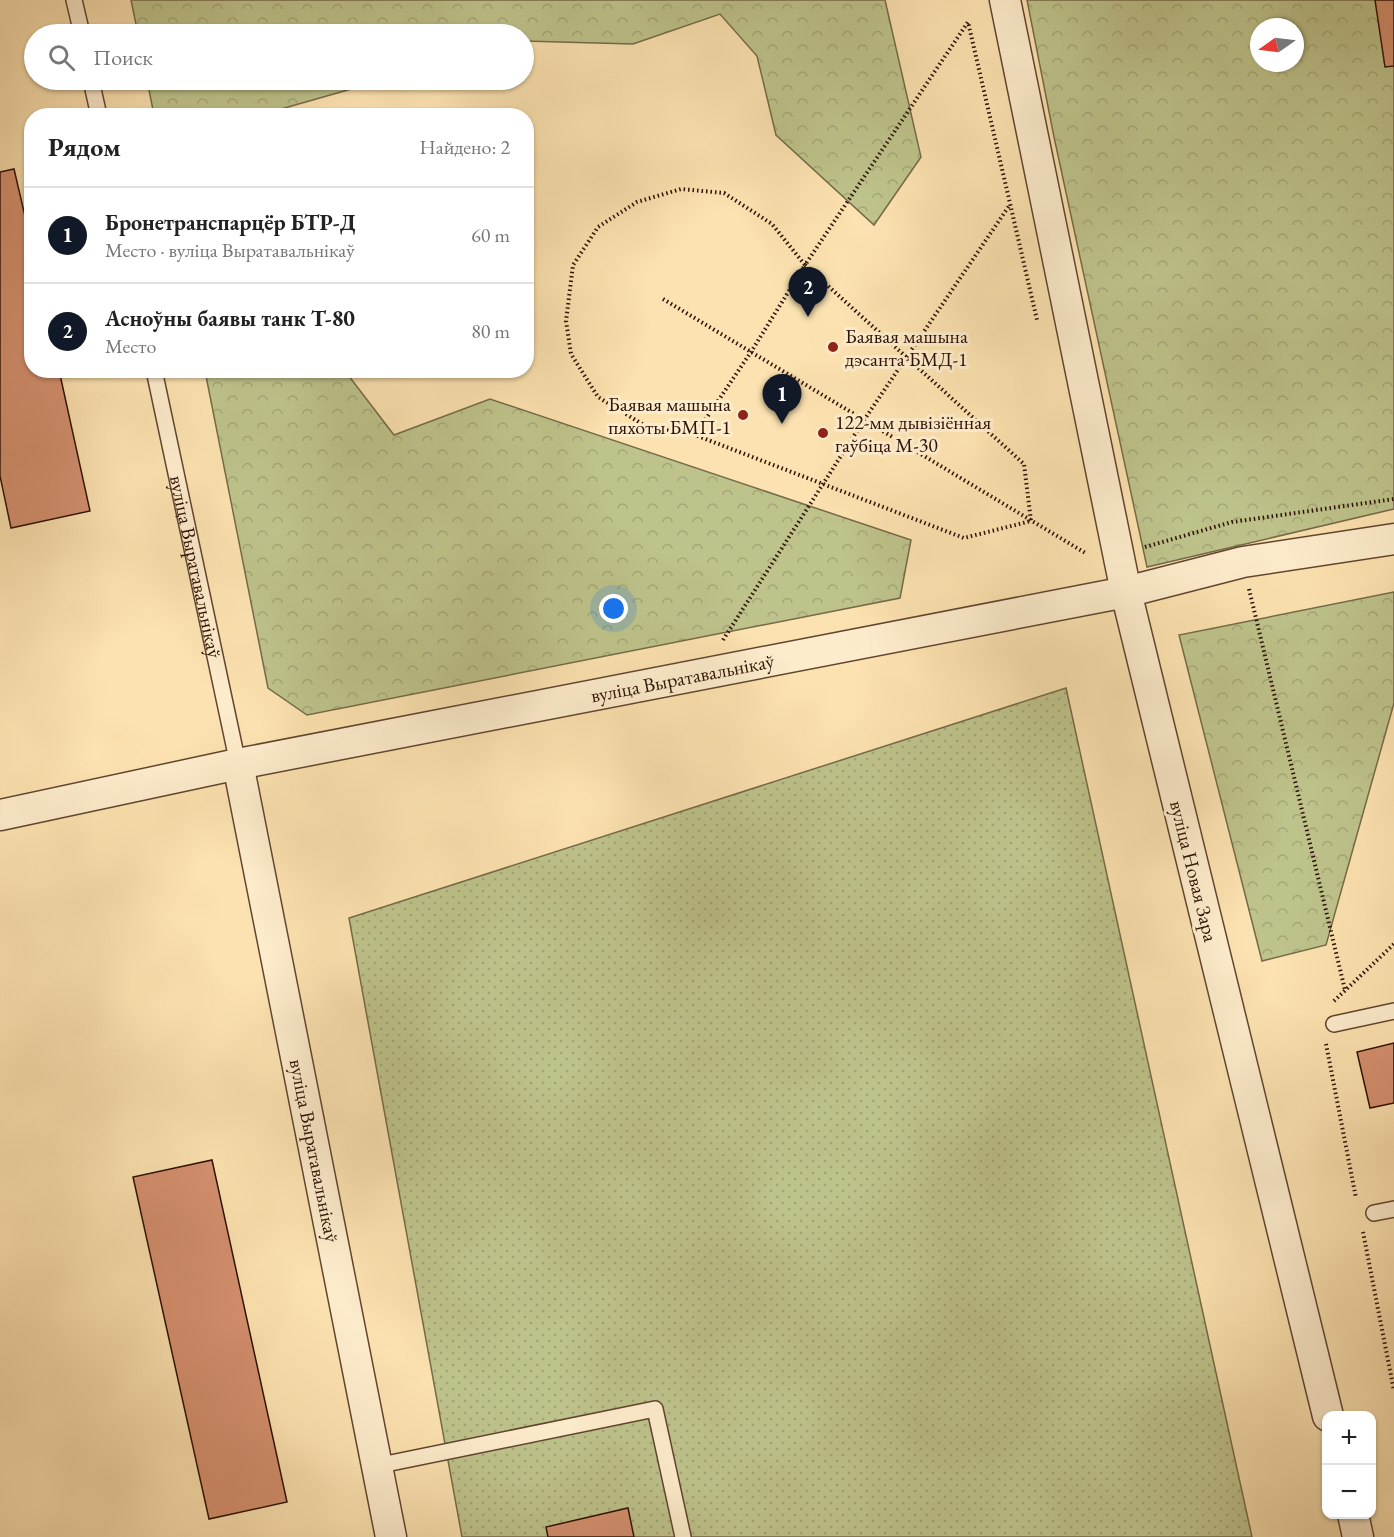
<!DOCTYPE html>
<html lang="ru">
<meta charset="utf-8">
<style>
:root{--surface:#fff;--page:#f2f2f2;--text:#222;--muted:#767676;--line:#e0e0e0;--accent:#111827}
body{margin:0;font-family:"EB Garamond",serif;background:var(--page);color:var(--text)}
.controls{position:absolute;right:18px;bottom:18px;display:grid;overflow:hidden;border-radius:12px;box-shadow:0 2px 4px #0004}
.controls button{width:54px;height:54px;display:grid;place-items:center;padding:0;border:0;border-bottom:2px solid var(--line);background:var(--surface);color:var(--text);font:30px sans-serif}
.compass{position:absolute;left:1250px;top:18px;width:54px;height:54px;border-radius:50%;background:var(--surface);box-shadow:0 2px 4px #0004;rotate:256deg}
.you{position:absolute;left:614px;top:609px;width:21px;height:21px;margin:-15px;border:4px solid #fff;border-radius:50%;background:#1a73e8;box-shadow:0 0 0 9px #1a73e833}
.badge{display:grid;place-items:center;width:39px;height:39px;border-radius:50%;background:var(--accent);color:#fff;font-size:20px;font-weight:700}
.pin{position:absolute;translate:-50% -50px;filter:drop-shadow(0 2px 3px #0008)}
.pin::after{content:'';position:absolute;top:32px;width:21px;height:18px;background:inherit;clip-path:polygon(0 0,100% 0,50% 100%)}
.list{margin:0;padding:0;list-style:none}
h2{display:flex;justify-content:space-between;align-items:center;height:78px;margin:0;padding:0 24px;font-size:26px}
h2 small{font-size:20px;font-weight:400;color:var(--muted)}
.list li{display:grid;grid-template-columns:39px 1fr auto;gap:18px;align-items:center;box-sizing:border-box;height:96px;padding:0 24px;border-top:2px solid var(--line)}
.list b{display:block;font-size:22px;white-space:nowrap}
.list p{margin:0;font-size:20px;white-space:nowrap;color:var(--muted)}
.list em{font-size:20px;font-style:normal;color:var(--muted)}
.icon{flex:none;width:33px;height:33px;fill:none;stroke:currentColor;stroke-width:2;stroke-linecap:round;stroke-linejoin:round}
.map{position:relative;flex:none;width:1394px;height:1537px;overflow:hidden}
.search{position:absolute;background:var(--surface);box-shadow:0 2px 4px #0004;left:24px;top:24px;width:510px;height:66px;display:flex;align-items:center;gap:15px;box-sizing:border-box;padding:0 21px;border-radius:33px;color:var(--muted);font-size:22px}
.panel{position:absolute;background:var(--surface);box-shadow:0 2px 4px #0004;left:24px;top:108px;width:510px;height:270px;border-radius:24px}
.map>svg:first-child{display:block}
.forest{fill:url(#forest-crowns);stroke:#766a48;stroke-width:1.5;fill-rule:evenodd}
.park{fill:url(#park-dots);stroke:#766a48;stroke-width:1.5}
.building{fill:#d5906f;stroke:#2d1105;stroke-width:1.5}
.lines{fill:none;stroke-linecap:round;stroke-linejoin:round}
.service-casing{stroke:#614530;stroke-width:18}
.minor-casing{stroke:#614530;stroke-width:33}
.path{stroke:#2d1105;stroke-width:4;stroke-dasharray:1.5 3;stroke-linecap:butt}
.service{stroke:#fdeccc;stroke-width:15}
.minor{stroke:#fdeccc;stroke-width:30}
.poi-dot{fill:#8f2418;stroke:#fdeccc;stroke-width:2}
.labels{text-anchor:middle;stroke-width:6;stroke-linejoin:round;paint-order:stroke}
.poi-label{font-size:20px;fill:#2d1105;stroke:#fdeccc;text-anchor:start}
.street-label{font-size:20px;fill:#2d1105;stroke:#fdeccc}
</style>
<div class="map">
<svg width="1394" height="1537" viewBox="0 0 1394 1537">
<defs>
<pattern id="forest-crowns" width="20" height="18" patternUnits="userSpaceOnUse" patternTransform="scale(1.5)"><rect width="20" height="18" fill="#bec38b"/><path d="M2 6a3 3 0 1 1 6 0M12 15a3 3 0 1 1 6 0" fill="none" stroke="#a4a676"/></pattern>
<pattern id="park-dots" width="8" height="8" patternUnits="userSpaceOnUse" patternTransform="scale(1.5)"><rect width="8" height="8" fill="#bec38b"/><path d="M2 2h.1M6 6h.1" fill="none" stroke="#a4a676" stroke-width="1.8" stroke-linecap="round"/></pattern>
</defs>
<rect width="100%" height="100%" fill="#fce2b0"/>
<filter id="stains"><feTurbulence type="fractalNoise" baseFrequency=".00333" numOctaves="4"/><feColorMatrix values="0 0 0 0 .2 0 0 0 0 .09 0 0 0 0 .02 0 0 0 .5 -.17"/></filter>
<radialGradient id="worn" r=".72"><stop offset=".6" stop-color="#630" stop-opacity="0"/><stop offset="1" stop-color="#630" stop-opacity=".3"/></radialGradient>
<!-- forest -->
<path class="forest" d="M131 0H885L921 157 874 225 776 135 757 56 720 14 633 44 524 41V34H138Z
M1027 0H1394V509L1147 567 1054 137ZM1259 27H1295V63H1259Z
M147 80H383L260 115H154Z
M205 371H345L394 435 490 399 911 540 900 598 307 715 268 688Z
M1394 592V703L1326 945 1262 961 1179 635Z"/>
<!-- park -->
<path class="park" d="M1066 688 1252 1537H462L349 918Z"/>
<!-- building -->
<path class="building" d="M1375 0H1394V66L1385 67Z
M14 169 32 246V370H59L90 511 11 528 0 476V172Z
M1394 1043V1103L1370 1108 1357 1052Z
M212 1160 287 1502 209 1519 133 1177Z
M628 1508 634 1537H548L546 1527Z"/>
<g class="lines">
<defs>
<g id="service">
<path d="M74 0 82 34"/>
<path d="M91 80 99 116"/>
<path id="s1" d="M154 370 238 764"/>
<path d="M1334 1024 1394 1011"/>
<path d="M1374 1213 1394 1209"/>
<path d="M376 1466 655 1409 683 1537"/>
</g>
<g id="minor">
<path id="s2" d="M238 764 391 1537"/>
<path id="s3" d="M0 815 238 764 1126 592 1005 0"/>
<path d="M1328 1416 1126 592 1243 562 1394 539"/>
<path d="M1353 1514 1358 1537"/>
</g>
</defs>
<!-- service casing -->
<use href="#service" class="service-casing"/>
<!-- minor casing -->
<use href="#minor" class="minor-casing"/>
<!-- path -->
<path class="path" d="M805 265 1024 464 1031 521 964 538 695 435 751 352Z
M663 299 1087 554
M695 435 647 427 598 397 571 354 566 321 573 265 598 227 637 202 681 189 724 193 772 224 805 265 968 22 1037 320
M1145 547 1232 522 1394 499
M1249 589 1345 990
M723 640 864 420 1009 206
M1334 1001 1394 944
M1326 1044 1356 1198
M1363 1232 1394 1391"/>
<!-- service -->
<use href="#service" class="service"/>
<!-- minor -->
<use href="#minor" class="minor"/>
</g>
<!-- markers -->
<g class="poi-dot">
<circle cx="833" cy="347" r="6"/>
<circle cx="743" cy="415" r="6"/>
<circle cx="823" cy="433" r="6"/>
</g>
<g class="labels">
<!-- poi labels -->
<g class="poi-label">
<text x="845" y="343">Баявая машына<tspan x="845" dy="23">дэсанта БМД-1</tspan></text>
<text x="731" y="411" text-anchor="end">Баявая машына<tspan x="731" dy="23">пяхоты БМП-1</tspan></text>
<text x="835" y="429">122-мм дывізіённая<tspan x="835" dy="23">гаўбіца М-30</tspan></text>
</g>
<!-- street labels -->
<g class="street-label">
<text dy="7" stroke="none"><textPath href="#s1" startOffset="201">вуліца Выратавальнікаў</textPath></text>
<text dy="7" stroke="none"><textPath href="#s3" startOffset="696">вуліца Выратавальнікаў</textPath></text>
<text transform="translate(1194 871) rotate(76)" y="7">вуліца Новая Зара</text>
<text dy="7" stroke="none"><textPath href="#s2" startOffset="394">вуліца Выратавальнікаў</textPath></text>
</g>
</g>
<rect width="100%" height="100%" filter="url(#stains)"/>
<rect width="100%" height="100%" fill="url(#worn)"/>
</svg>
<div class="controls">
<button>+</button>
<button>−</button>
</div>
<svg class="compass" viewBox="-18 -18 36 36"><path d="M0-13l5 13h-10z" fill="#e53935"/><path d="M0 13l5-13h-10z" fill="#767676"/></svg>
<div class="you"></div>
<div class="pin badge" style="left:782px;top:424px">1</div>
<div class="pin badge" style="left:808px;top:317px">2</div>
<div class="search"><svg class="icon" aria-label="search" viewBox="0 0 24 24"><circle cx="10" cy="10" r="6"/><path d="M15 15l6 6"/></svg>Поиск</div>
<section class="panel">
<h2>Рядом<small>Найдено: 2</small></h2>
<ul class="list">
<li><span class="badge">1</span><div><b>Бронетранспарцёр БТР-Д</b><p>Место · вуліца Выратавальнікаў</p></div><em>60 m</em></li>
<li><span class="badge">2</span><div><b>Асноўны баявы танк Т-80</b><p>Место</p></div><em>80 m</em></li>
</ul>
</section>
</div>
